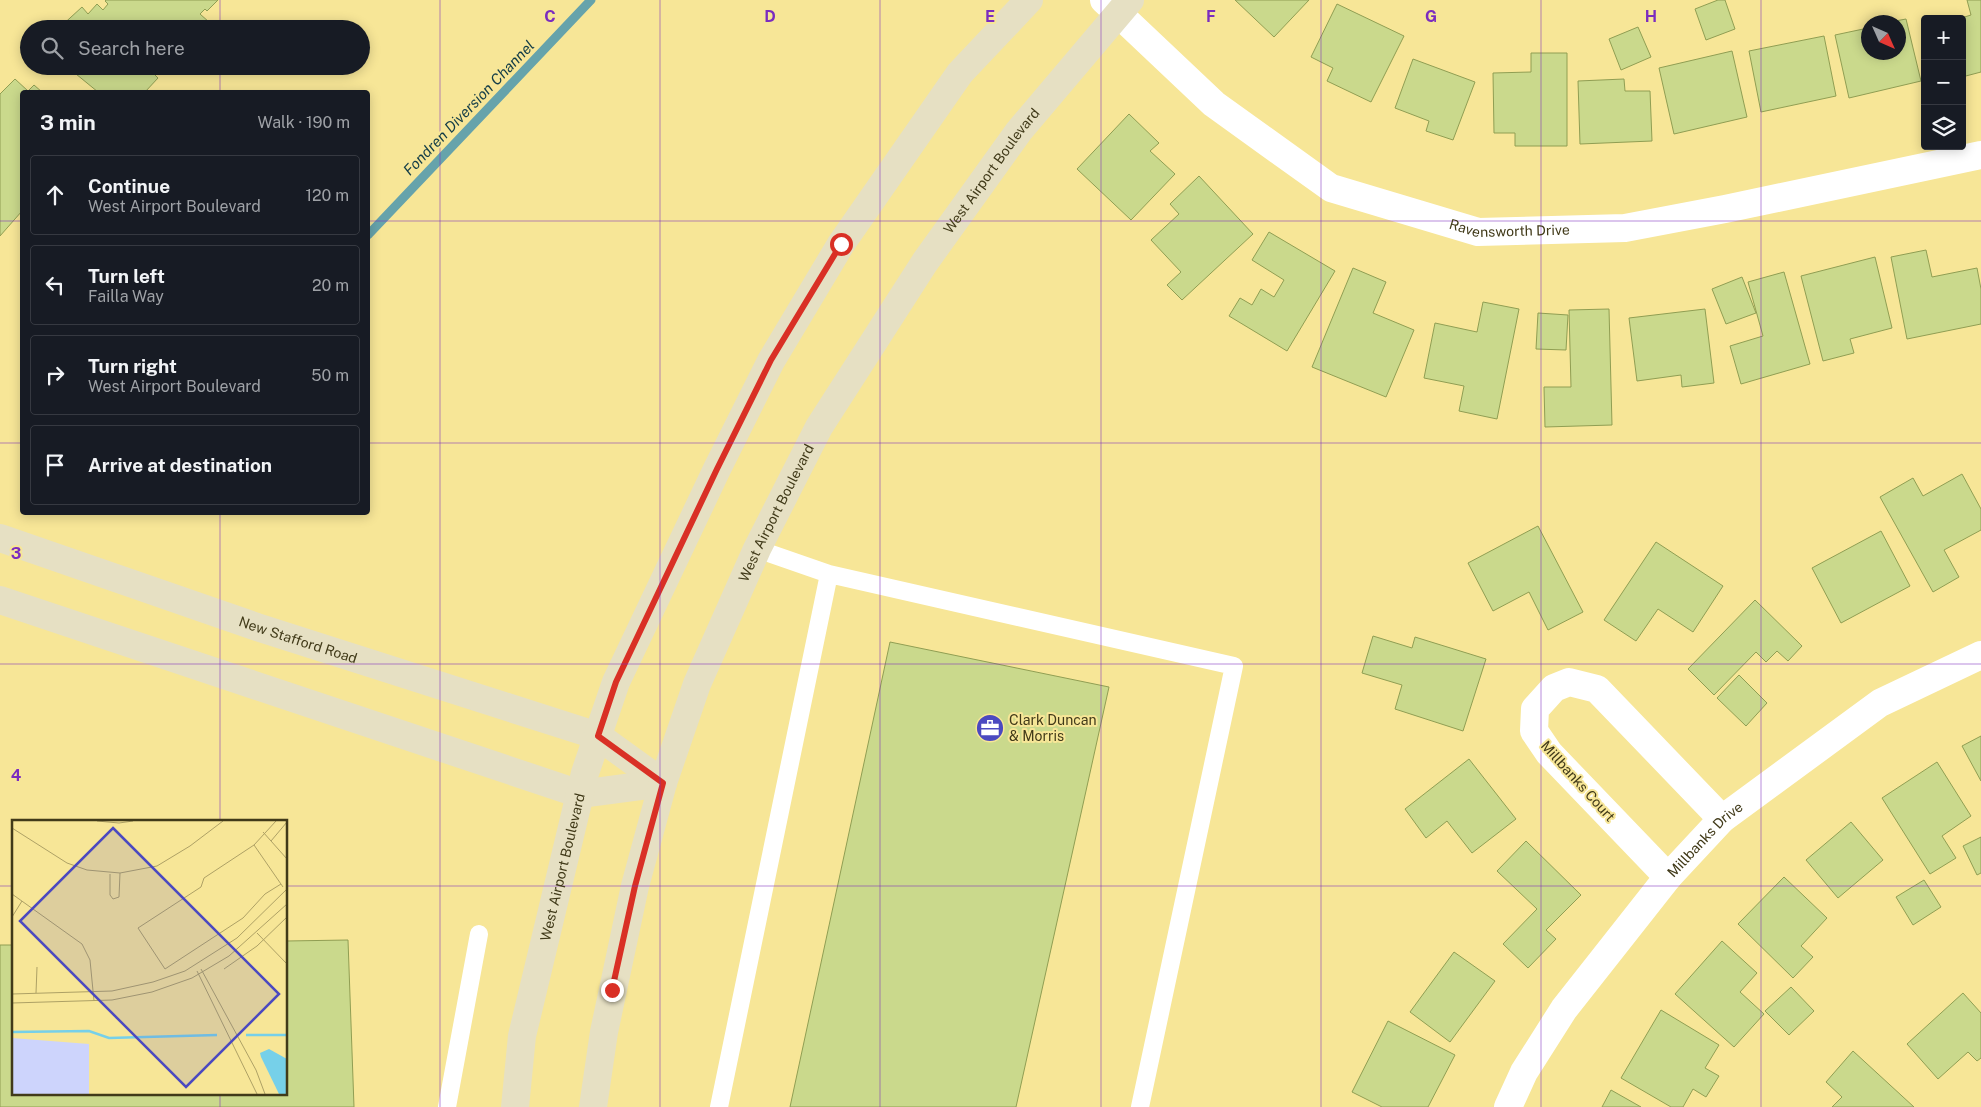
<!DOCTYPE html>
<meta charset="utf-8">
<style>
:root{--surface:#171b24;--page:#20242c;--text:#f1f3f6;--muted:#9ea1a6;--line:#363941}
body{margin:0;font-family:"Public Sans",sans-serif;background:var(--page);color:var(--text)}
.controls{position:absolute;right:15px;top:15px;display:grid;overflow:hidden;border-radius:5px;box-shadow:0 2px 12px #0003}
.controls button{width:45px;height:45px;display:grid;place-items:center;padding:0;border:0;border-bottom:1px solid var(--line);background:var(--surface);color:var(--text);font:25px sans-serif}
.compass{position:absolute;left:1861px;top:15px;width:45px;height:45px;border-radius:50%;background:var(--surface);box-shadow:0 2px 12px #0003;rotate:135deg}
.stop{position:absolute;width:15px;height:15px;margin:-11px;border:4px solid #d93025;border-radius:50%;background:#fff}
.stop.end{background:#d93025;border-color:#fff;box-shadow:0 1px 5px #0008}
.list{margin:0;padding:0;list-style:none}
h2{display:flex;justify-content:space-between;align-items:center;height:65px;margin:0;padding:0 20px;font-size:21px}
h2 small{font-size:16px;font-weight:400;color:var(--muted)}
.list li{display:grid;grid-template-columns:32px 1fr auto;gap:15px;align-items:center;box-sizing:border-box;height:80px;margin:0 10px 10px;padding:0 10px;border:1px solid var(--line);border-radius:5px}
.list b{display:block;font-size:19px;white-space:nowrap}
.list p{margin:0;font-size:16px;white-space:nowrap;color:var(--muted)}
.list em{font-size:16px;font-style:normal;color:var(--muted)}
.icon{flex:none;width:28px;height:28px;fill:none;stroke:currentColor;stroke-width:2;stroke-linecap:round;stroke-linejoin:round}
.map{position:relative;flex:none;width:1981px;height:1107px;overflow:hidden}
.search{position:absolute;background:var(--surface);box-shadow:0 2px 12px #0003;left:20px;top:20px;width:350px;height:55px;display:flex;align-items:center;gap:12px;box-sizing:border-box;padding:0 18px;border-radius:28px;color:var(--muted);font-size:19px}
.panel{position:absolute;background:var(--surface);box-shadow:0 2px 12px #0003;left:20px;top:90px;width:350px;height:425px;border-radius:5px}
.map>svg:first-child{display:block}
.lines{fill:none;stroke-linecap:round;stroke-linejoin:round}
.stream{stroke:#66a3ab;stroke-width:9}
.building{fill:#cad98c;stroke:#909e53}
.lane{stroke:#fff;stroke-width:18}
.street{stroke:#fff;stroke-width:28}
.secondary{stroke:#e6e0c3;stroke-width:28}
.route{stroke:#d93025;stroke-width:6}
.grid{fill:none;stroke:#7b2cbf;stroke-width:1;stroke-opacity:0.55}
.labels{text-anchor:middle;stroke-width:4;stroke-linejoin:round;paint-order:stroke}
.street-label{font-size:14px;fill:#413a19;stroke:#f7e697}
.poi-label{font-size:14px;fill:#413a19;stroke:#f7e697;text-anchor:start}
.water-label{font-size:15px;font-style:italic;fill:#133d47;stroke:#f7e697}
.inset-river{fill:none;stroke:#76d0e9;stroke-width:2.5}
.inset-road{fill:none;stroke:#aea165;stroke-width:1}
.view{fill:#4b49c0;fill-opacity:0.15;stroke:#4b49c0;stroke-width:2.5}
.inset-edge{fill:none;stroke:#413a19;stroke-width:2.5}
.grid-label{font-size:16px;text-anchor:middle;font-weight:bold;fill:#7b2cbf;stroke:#f7e697;stroke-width:4;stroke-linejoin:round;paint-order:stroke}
</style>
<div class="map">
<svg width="1981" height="1107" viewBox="0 0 1981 1107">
<rect width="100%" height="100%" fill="#f7e697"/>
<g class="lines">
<!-- stream -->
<path class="stream" d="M368 235 591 0"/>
</g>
<!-- building -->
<path class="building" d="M106 0H218L207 11 205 9 200 14 209 22 203 29H58L82 7 88 14 97 4 103 10 108 4 105 1Z
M1235 0H1309L1274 37Z
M1718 0H1725L1735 29 1706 40 1695 9Z
M1967 0H1981V72L1962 77V19H1958L1971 15Z
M1337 4 1404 36 1371 102 1327 81 1333 68 1311 57Z
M1906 19 1921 81 1849 98 1835 35 1868 28V52H1898V22H1890Z
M1638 27 1651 57 1621 70 1609 39Z
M1824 36 1836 96 1761 112 1749 51Z
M1732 51 1747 117 1674 134 1659 68Z
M1531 53H1567V146H1515V133H1494L1493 73 1531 72Z
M1413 59 1475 82 1453 140 1426 131 1429 121 1395 108Z
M72 66H158L152 72 158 78 145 92H98L76 74 77 72Z
M15 79 28 91 34 85 42 92H22V211L0 236V94Z
M1624 79 1625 91H1650L1652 141 1580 144 1578 81Z
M1129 114 1159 143 1150 151 1175 174 1131 220 1077 169Z
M1199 176 1253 234 1182 300 1167 285 1181 272 1151 240 1179 214 1170 204Z
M1269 232 1335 271 1287 351 1229 316 1240 298 1252 305 1261 289 1274 297 1284 280 1252 260Z
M1926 250 1932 277 1977 268 1981 289V324L1907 339 1891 257Z
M1875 257 1892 328 1850 339 1854 353 1823 361 1801 276Z
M1353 268 1386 282 1373 313 1414 330 1386 397 1312 367Z
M1784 272 1810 364 1741 384 1730 346 1763 336 1748 282Z
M1742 277 1756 313 1726 324 1712 289Z
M1483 302 1519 309 1497 419 1459 411 1464 386 1424 378 1435 323 1477 332Z
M1609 309 1612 425 1545 427 1544 387H1571L1569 310Z
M1705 309 1714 383 1682 387 1681 375 1637 381 1629 318Z
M1538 313 1568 315 1566 350 1536 349Z
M1962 474 1981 509V530L1944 550 1959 577 1933 592 1880 497 1913 478 1923 496Z
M1538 526 1583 612 1548 630 1529 592 1493 611 1468 563Z
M1881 531 1910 586 1841 623 1812 568Z
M1656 542 1723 586 1693 632 1658 609 1636 641 1604 620Z
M1755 600 1802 646 1788 661 1777 651 1766 662 1756 652 1714 695 1688 669Z
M1373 636 1412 648 1415 637 1486 659 1463 731 1395 709 1402 685 1362 673Z
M890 642 1109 687 1016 1107H790Z
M1739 675 1767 703 1746 726 1717 698Z
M1981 736V781L1962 746Z
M1469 759 1516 819 1472 853 1447 821 1426 838 1405 809Z
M1937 762 1971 816 1942 836 1956 858 1930 874 1882 798Z
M1851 822 1883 860 1838 898 1806 860Z
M1981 837V873L1977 875 1963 846Z
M1526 841 1581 895 1546 930 1556 939 1528 968 1503 944 1537 909 1497 871Z
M1784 877 1827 918 1801 946 1813 957 1793 978 1738 924Z
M1924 880 1941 907 1913 925 1896 897Z
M348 940 354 1107H0V945H14V1093H286V941Z
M1722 941 1757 973 1740 992 1764 1014 1734 1047 1675 994Z
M1454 952 1495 981 1450 1042 1410 1012Z
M1791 987 1814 1011 1789 1035 1765 1011Z
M1963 993 1981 1013V1058L1977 1061 1968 1052 1938 1079 1907 1044Z
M1661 1010 1719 1045 1705 1068 1719 1076 1706 1097 1693 1089 1683 1107H1671L1621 1078Z
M1388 1021 1455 1055 1428 1107H1382L1352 1092Z
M1853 1051 1914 1107H1832L1842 1097 1826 1082Z
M1611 1090 1641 1107H1602Z"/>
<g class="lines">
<!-- lane -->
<path class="lane" d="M757 549 829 574
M447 1107 479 934
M719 1107 829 574 1234 666 1140 1107"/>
<!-- street -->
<g class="street">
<path id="s1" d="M1104 0 1214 104 1331 188 1478 232 1625 228 1725 209 1981 155"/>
<path d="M1668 877 1549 753 1534 731 1535 709 1554 688 1569 682 1597 689 1722 819"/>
<path id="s2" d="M1508 1107 1524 1072 1564 1009 1668 877 1722 819 1880 703 1981 655"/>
</g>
<!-- secondary -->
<g class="secondary">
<path id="s3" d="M0 538 257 627 598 736 663 783"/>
<path d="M0 600 580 794 663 783"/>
<path id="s4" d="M515 1107 522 1036 585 773 616 682 717 469 771 361 841 244 960 73 1029 0"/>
<path id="s5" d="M593 1107 604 1032 635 886 663 783 697 684 757 549 819 427 925 262 1019 131 1130 0"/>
</g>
</g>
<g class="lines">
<!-- route -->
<path class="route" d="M612 990 635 886 663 783 598 736 616 682 717 469 771 360 841 244"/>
</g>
<!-- grid -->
<path class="grid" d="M220 0V29M440 0V1107M660 0V1107M880 0V1107M1101 0V1107M1321 0V1107M1541 0V1107M1761 0V1107M220 66V92M0 221H22M368 221H1981M0 443H22M368 443H1981M220 512V821M0 664H1981M0 886H14M286 886H1981M220 1093V1107"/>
<!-- icons -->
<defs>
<symbol id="office-disc" viewBox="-11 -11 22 22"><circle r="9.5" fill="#4b49c0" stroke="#f7e697"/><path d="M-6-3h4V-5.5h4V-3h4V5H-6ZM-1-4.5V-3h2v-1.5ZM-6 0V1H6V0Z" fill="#fff"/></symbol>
</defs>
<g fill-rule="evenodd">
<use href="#office-disc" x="974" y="712" width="32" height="32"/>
</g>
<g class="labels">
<!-- street labels -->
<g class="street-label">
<text dy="5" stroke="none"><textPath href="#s5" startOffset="1030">West Airport Boulevard</textPath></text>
<text dy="5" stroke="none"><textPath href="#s1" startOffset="480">Ravensworth Drive</textPath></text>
<text dy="5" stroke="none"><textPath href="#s5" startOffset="625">West Airport Boulevard</textPath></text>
<text dy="5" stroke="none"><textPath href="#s3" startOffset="315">New Stafford Road</textPath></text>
<text transform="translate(1578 781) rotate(48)" y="5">Millbanks Court</text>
<text dy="5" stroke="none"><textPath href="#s2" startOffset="334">Millbanks Drive</textPath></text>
<text dy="5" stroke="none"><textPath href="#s4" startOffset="245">West Airport Boulevard</textPath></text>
</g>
<!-- poi labels -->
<g class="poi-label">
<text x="1009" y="725">Clark Duncan<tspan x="1009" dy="16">&amp; Morris</tspan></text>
</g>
<!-- water labels -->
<g class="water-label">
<text transform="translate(469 108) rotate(-46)" y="5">Fondren Diversion Channel</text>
</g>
</g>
<!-- overview -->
<g transform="translate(12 820)">
<rect width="275" height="275" fill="#f7e697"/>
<path d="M0 218 77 224V274H0Z" fill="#cdd4fc"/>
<path d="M257 229 275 239V274H267L249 237 248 233Z" fill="#76d0e9"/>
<path class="inset-river" d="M0 212 77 211 97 218 205 215M234 215H275"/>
<path class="inset-road" d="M85 1 107 3 121 1M264 1 242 25 192 58 189 67 126 108 153 149 231 98 253 74 269 64M0 8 55 43 75 50 108 53 145 46 178 26 211 1M251 12 275 39M259 21 275 2M242 25 271 67M98 54V75L101 79 107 77 108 53M0 74 70 124 78 140 82 181M0 97 10 81M245 113 275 144M189 149 244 250 253 274M212 149 245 126 275 97M185 151 245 274M24 173 25 147M0 174 100 171 141 162 173 151 225 118 275 69M0 183 100 180 140 172 180 158 217 136 275 84"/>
<path class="view" d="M101 8 267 174 174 267 8 101Z"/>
<rect width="275" height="275" class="inset-edge"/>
</g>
<g class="grid-label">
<text x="550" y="22">C</text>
<text x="770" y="22">D</text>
<text x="990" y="22">E</text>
<text x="1211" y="22">F</text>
<text x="1431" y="22">G</text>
<text x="1651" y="22">H</text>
<text x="16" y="559">3</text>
<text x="16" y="781">4</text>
</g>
</svg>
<div class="controls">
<button>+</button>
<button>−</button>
<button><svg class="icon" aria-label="layers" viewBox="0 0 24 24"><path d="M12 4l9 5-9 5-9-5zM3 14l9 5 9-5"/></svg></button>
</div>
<svg class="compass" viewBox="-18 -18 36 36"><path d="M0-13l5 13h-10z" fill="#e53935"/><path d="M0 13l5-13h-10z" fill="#9ea1a6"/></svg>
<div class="stop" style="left:841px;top:244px"></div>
<div class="stop end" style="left:612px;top:990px"></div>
<div class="search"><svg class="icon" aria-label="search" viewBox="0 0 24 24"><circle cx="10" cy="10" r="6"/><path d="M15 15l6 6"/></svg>Search here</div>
<section class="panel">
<h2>3 min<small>Walk · 190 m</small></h2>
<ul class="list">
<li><svg class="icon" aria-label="ahead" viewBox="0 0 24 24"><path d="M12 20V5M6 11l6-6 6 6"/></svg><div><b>Continue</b><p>West Airport Boulevard</p></div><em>120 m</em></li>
<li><svg class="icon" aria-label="left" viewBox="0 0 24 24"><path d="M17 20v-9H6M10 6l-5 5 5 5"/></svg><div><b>Turn left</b><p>Failla Way</p></div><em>20 m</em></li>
<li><svg class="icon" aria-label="right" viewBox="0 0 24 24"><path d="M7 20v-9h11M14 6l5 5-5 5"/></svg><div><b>Turn right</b><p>West Airport Boulevard</p></div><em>50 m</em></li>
<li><svg class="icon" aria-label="arrive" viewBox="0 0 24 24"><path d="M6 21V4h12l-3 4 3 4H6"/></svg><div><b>Arrive at destination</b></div></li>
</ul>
</section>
</div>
